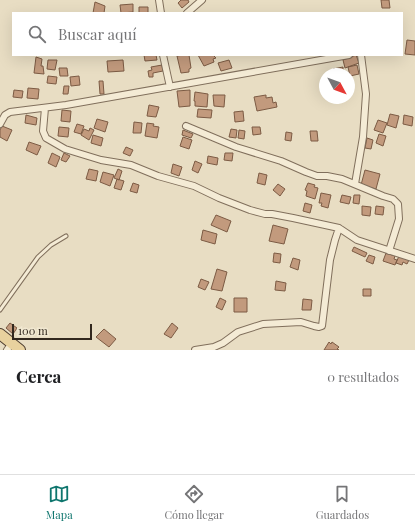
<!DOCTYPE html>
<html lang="es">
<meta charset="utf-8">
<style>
:root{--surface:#fff;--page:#f2f2f2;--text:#202124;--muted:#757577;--line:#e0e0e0;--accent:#0f766e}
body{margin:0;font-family:"Playfair Display",serif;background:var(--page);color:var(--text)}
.compass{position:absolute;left:319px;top:68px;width:36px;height:36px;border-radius:50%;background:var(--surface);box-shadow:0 4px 16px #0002;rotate:131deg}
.scale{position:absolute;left:12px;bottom:10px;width:80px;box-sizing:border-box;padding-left:4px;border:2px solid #32281e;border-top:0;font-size:11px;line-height:14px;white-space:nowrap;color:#32281e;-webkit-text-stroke:3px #f1e8d1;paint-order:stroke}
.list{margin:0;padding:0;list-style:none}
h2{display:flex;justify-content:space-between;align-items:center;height:52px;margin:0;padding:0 16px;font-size:17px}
h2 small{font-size:13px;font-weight:400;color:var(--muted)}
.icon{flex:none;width:22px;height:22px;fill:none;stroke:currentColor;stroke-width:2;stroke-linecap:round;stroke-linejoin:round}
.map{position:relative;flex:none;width:415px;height:350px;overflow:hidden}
.search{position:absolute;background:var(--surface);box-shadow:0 4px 16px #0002;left:12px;right:12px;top:12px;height:44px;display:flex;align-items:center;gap:10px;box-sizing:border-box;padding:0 14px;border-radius:0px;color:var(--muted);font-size:15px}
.sheet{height:124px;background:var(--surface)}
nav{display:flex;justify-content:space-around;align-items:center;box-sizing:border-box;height:56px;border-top:1px solid var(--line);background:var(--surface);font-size:11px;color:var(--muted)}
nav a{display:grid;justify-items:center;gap:2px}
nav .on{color:var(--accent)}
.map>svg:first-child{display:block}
.building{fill:#c29a7d;stroke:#7c5b44}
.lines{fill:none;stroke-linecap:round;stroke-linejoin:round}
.service-casing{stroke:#806f5c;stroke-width:5}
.minor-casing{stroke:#806f5c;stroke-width:8}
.primary-casing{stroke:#4e3e30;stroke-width:12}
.service{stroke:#f4ebd5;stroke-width:3}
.minor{stroke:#f4ebd5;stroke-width:6}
.primary{stroke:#e8d19e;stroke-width:10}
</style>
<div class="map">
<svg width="415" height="350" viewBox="0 0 415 350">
<rect width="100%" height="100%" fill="#e8ddc3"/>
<!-- building -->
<path class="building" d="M181 0H188L189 2 182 8 178 3Z
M381 0H389L390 8H382Z
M95 2 105 6 104 13H93Z
M133 4V12L121 13 120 5Z
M139 7H148V13H139Z
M407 40 415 41V55L405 54Z
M144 55H156L157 60 145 61Z
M183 55H189L191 68 189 69V72L181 73 177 56Z
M198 55H213L216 58 213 59 214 62 204 66Z
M356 55 359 63 345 68 343 60Z
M36 57 42 59 41 66H43L44 74 34 73Z
M48 60H57L55 70 47 69Z
M123 60 124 71 108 72 107 61Z
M229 60 232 68 221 71 218 63Z
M162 65 163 71 153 73V77H149L148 71 152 70 151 67Z
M357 65 359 74 350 76 348 67Z
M343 67V74H333V69Z
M59 68H67L68 76H60Z
M48 76 57 77 56 84 47 83Z
M79 76 80 85 71 86 70 77Z
M99 81H103L104 94H100Z
M64 86H69L68 94H63Z
M28 88 39 89 38 99 27 98Z
M14 90 23 91 22 98 13 97Z
M190 90V106L179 107 177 91Z
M195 92 208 94 207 107 195 106V101H194Z
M213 95H225L224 107 214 106Z
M266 95V98L272 97 273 103 276 102 277 107 257 111 254 97Z
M149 105 159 107 156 117 147 116Z
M198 109 212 110 211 118 197 117Z
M62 110 71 111 70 122 61 121Z
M243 111 244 121 235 122 234 112Z
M390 114 399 116 396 128 387 125Z
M26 115 37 118 36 125 25 123Z
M404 115 413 117 412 126 403 124Z
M97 119 108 122 105 132 94 128Z
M378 120 387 123 383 133 374 130Z
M134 122 142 123 141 133H133Z
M147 123 154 124 153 126 159 127 157 138 145 136Z
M77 124 84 126 81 134 74 132Z
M2 126 12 130 7 141 0 137V130Z
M59 127 69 128 68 137 58 136Z
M252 127H260L261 134 253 135Z
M90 128 94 130 89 140 81 135 84 129 89 131Z
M231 129 237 130 236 138 229 137Z
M183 130 193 134 191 138 182 135Z
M239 130 245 131 244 139 238 138Z
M310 131H317L318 141H311Z
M286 132 292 133 291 141 285 140Z
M379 134 386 136 383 146 376 143Z
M93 135 103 138 101 146 91 143Z
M183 137 192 140 189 149 180 146Z
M367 138 373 140 371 149 365 148Z
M29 142 41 146 37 155 26 150Z
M126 147 133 150 130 156 123 153Z
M52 153 60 157 56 167 48 163Z
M64 153 70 156 66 162 61 160Z
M225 153H233L232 161 224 160Z
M208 156 218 158 217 165 207 163Z
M195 161 202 164 198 173 192 170Z
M173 164 182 167 179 176 171 173Z
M89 169 98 171 96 181 86 179Z
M118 169 122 171 119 180 114 178Z
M365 170 380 174 376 189 361 185Z
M103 172 114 175 110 186 100 182Z
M259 173 267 175 265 185 257 183Z
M117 179 124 181 121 190 114 188Z
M133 183 139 185 137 193 130 191Z
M308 183 315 185 314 187 318 188 315 199 306 196 307 191 305 190Z
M278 184 285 189 280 196 273 190Z
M321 193 331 195 328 208 321 206 322 203H319Z
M342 195 351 197 349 204 340 202Z
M354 195H360L359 204 353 203Z
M305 203 312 205 310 213 303 211Z
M362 206 371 207 370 216 362 215Z
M376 206 384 207 383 215 375 214Z
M216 215 231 221 227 232 211 225Z
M273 225 288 229 284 244 269 241Z
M203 230 217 234 215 244 201 240Z
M354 247 367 253 365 257 352 251Z
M274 253 281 254 280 263 273 262Z
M386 253 395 256 394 259 397 260 395 265 383 261Z
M369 255 375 257 373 264 366 261Z
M399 256 409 260 407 264 403 262 402 265 396 263Z
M293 258 300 260 298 270 290 267Z
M217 269 227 272 222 291 211 289Z
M201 279 209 282 205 290 198 287Z
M276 281 286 283 285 291 275 290Z
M363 289H371V296H363Z
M220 298 226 301 222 310 216 307Z
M234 298H247V312H234Z
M303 299 312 300 311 310H302Z
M10 323 17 328 13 334 6 328Z
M172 323 178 328 171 338 164 334Z
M104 329 116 339 109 347 96 337Z
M329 342 331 344 332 342 339 347 337 349 339 350H324Z"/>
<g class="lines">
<defs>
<path id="service" d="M0 310 38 257 51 245 66 236"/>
<path id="minor" d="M159 0 161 13
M187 13 202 0
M163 55 170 87
M45 108 43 131 46 138 65 149 101 160 131 165 158 176 194 186 219 198 250 210 265 214H272L293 218 339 228 357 240 415 259
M0 124 5 115 10 112 66 105 349 55
M186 126 236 147 281 161 306 172 317 176H327L342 179 383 196 393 199 398 204 399 219 389 251
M355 184 363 137 366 94 361 55
M7 350 12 343
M195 350 214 347 223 343 238 332 263 324 301 322 314 326 319 327 322 326 330 260 335 240 339 228"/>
<path id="primary" d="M0 334 20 350"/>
</defs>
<!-- service casing -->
<use href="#service" class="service-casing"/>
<!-- minor casing -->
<use href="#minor" class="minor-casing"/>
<!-- primary casing -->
<use href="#primary" class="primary-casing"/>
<!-- service -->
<use href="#service" class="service"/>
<!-- minor -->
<use href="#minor" class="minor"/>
<!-- primary -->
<use href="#primary" class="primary"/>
</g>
</svg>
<svg class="compass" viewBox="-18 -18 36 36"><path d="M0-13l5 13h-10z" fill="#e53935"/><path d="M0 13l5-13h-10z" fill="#757577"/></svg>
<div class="scale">100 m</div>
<div class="search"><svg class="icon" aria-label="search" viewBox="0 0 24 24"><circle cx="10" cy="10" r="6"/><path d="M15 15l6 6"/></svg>Buscar aquí</div>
</div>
<section class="sheet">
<h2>Cerca<small>0 resultados</small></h2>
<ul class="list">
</ul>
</section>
<nav>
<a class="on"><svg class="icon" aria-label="map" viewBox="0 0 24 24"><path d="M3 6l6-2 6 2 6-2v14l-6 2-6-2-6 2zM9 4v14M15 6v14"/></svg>Mapa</a>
<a><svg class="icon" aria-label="directions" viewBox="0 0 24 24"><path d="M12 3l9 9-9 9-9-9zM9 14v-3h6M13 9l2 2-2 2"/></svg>Cómo llegar</a>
<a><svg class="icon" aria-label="saved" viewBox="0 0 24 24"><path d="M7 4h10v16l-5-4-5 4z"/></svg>Guardados</a>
</nav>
